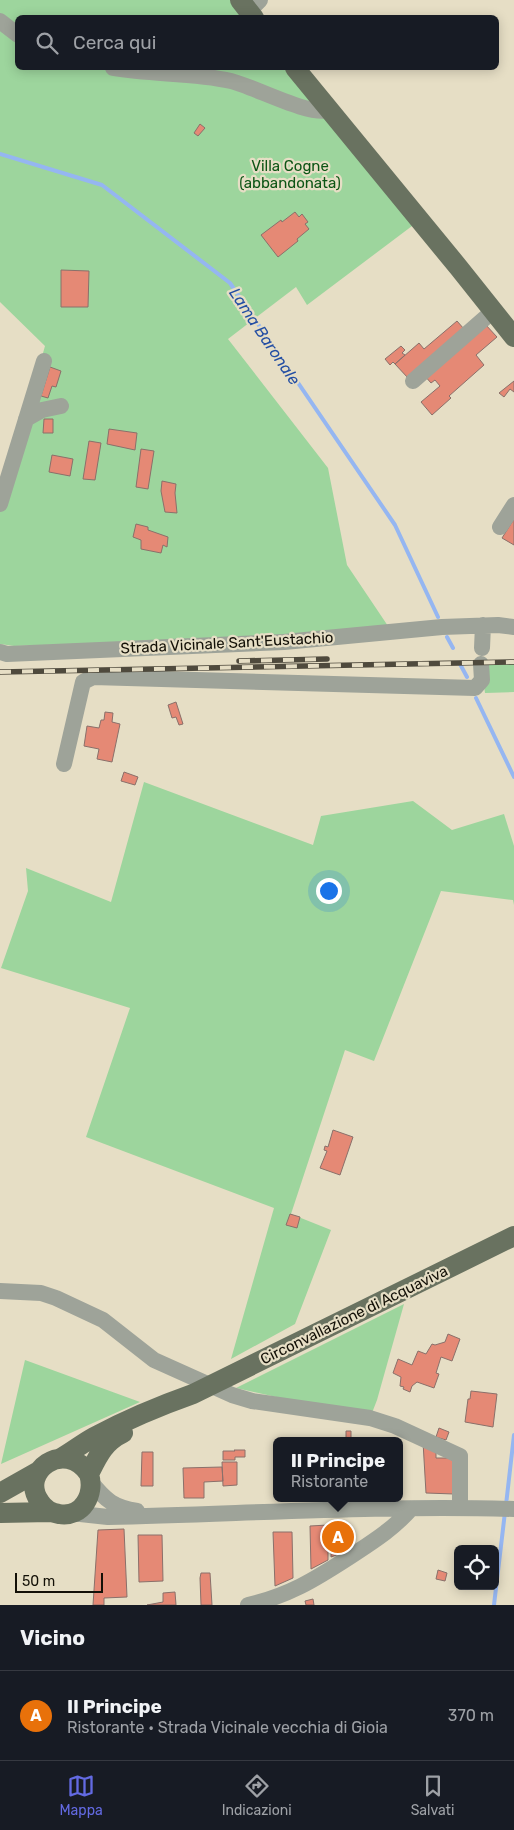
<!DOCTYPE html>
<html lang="it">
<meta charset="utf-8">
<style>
:root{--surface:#171b24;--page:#20242c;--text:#f1f3f6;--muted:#9ea1a6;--line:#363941;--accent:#636ae2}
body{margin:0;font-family:Rubik,sans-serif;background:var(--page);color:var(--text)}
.controls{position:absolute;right:15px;bottom:15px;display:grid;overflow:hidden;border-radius:8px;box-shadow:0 2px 12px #0003}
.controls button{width:45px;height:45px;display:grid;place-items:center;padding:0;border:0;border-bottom:1px solid var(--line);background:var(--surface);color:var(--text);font:25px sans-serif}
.scale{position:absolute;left:15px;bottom:12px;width:88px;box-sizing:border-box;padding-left:5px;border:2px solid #131007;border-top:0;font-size:14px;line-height:18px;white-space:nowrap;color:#131007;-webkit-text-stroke:4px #e6dec5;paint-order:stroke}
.you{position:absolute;left:328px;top:890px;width:18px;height:18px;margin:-12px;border:4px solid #fff;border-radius:50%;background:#1a73e8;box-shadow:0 0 0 8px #1a73e833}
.badge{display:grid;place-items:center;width:32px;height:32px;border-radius:50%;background:var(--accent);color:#fff;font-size:16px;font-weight:700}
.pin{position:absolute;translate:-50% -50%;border:2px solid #fff;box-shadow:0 1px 5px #0006}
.popup{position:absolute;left:273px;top:1437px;width:130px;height:65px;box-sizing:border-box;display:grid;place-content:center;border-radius:8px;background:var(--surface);filter:drop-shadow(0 1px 4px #0005);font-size:16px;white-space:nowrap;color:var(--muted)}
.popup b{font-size:19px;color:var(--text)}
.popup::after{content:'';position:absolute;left:50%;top:100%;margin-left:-10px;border:10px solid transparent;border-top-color:var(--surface)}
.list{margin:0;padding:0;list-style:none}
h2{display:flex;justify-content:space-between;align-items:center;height:65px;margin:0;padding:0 20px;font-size:21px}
h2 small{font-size:16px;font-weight:400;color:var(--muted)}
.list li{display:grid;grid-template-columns:32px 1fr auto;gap:15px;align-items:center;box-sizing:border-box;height:90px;padding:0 20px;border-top:1px solid var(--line)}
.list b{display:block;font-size:19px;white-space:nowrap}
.list p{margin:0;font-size:16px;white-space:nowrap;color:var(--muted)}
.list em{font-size:16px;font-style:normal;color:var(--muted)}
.icon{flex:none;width:28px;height:28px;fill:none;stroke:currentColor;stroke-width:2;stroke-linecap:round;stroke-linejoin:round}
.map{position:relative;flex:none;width:514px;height:1605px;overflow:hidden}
.search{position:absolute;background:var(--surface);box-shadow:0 2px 12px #0003;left:15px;right:15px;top:15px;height:55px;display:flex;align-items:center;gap:12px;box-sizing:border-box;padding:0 18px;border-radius:8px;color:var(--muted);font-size:19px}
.sheet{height:155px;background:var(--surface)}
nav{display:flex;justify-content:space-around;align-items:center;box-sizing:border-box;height:70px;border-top:1px solid var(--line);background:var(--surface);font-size:14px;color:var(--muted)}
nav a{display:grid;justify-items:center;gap:2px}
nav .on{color:var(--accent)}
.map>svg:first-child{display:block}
.green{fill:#9dd59d}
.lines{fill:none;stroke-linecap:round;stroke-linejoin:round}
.stream{stroke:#95b6f1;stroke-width:4}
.building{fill:#e58975;stroke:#8a706a}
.minor{stroke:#9ea399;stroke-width:16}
.major{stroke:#697260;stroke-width:20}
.rail-casing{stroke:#4f4a3d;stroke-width:5.5}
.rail{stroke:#e6dec5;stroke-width:4;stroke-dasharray:11;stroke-linecap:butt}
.labels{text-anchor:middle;stroke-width:4.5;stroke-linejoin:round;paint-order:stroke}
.park-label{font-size:15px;fill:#0c5515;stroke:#e6dec5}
.street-label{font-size:15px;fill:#131007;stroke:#e6dec5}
.water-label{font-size:16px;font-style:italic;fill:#234ea3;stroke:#e6dec5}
</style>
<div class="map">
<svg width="514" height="1605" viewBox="0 0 514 1605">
<rect width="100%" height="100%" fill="#e6dec5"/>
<!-- green -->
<path class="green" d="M0 0H240L254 17 18 18V68H295L420 220 307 305 296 287 228 339 328 468 347 565 388 626 326 636 14 646 0 644V505L45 346 0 302Z
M514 663V692L485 693 481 664Z
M144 782 313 845 321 816 413 801 452 830 504 814 514 846V905L513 900 441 891 374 1061 345 1050 291 1214 331 1230 295 1324 231 1359 274 1208 86 1137 130 1008 1 968 28 891 26 868 111 902Z
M404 1304 377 1400 370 1418 236 1388Z
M25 1360 140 1402 1 1464Z"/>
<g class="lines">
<!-- stream -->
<path class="stream" d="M0 154 102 185 230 283 395 525 438 617
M447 637 453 648
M460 664 467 677
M476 698 514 777
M506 1505 514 1435
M494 1605 505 1512"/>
</g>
<!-- building -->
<path class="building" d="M200 124 205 128 198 136 194 133Z
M295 212 299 217 302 214 308 222 305 224 309 229 297 239 298 241 278 257 261 235 281 220 282 222Z
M61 270 89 271 88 307H61Z
M457 321 464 329 408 378 395 364 419 343 424 349Z
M485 324 497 337 476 355 484 365 449 396 451 398 432 415 421 402 440 386 435 380 431 383 424 375Z
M401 346 405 350 402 353 405 355 395 364 393 362 390 365 385 359Z
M50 367 61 371 56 387 52 386 48 398 41 396Z
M514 381V392L510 389 504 397 499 393Z
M44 419H53V433H43Z
M109 429 137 433 135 450 107 444Z
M89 441 101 443 95 480 83 479Z
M141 449 154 451 148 489 136 487Z
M52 455 73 459 70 476 49 472Z
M162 481 176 484 175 493 177 513 165 512 161 491Z
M514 519V545L502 538Z
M136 524 148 527V530L168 537 167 547 163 545 161 553 141 549V540L133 537Z
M176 702 183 724 179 725 176 717 172 718 168 705Z
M105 712 113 713 112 722 120 724 112 762 97 759 99 749 84 746 87 726 99 728 101 720H104Z
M124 772 138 777 135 785 121 781Z
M333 1130 353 1137 340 1175 320 1168 327 1151 324 1150 325 1146 328 1147Z
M290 1214 300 1217 297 1228 286 1225Z
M448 1334 460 1339 452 1361 441 1357 436 1373 439 1374 434 1388 417 1382 412 1386 410 1392 403 1389 404 1387 400 1386 401 1377 393 1373 398 1359 412 1365 418 1351 426 1354 432 1344 435 1345 445 1342Z
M471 1391 497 1394 493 1427 465 1422 468 1399H470Z
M439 1428 449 1432 446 1440 436 1437Z
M346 1431H351V1441H323V1439L346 1438Z
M423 1442 436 1448V1458H451L454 1464V1494L426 1493Z
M234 1450H245V1457H235V1460H223V1451H235Z
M142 1452H153V1486H141Z
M222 1462H237V1485L223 1486Z
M222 1467 223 1481 204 1482V1498H184L183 1468Z
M331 1522H347L348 1547 340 1548 339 1554 331 1557Z
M328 1525V1560L311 1569 310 1526Z
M124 1529 127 1597 104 1598V1605H93L98 1530Z
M273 1532H292L293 1578 275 1586Z
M138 1535H162L163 1581 139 1582Z
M438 1570 447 1573 445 1581 436 1579Z
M201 1573H210L212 1605H201L200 1578Z
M175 1592 176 1605H147L163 1602V1593Z
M313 1599 314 1605H306L305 1601Z"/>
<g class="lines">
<!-- minor -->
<path class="minor" d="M249 11 260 0
M0 21 18 35
M113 68C152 75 193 72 231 81 255 87 308 116 329 110
M413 381 493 311
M26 419 42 410 61 406
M0 504 44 361
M500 527 514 505
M482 648 483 625
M0 652 7 654 284 642 442 627 498 625 514 627
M64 764 83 682 93 677 475 688 482 680 481 664
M0 1291 41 1293 56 1298 103 1320 154 1360 232 1395 252 1401 370 1418 395 1426 460 1456V1508
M91 1482C106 1501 114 1507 137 1511
M71 1513 108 1517C243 1514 379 1505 514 1509
M248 1605C288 1596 314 1580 348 1558 372 1542 392 1530 411 1509"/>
<!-- major -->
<path class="major" d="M240 0 254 18
M295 68 459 268 514 337
M61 1458C73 1451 83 1443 94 1437 126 1420 159 1406 193 1394L514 1236
M89 1474C65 1438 18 1472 40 1502 44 1508 51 1513 59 1514 83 1518 95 1494 89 1474 98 1456 104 1442 123 1433
M0 1493 39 1471
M0 1513 50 1512"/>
<defs>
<path id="rail" d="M239 661 327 659
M0 672 514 662"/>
</defs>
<!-- rail casing -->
<use href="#rail" class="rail-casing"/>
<!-- rail -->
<use href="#rail" class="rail"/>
</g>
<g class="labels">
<!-- park labels -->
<g class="park-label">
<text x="290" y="171">Villa Cogne<tspan x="290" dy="17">(abbandonata)</tspan></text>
</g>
<!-- street labels -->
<g class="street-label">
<text transform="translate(227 643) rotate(-3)" y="5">Strada Vicinale Sant'Eustachio</text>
<text transform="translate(354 1315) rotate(-26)" y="5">Circonvallazione di Acquaviva</text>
</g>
<!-- water labels -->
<g class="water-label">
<text transform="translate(265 336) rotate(56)" y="6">Lama Baronale</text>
</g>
</g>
</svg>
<div class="controls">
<button><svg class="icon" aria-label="locate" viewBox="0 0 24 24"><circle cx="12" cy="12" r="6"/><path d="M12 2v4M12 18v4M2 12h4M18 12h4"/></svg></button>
</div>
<div class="scale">50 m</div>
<div class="you"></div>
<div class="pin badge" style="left:338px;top:1537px;background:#e8710a">A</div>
<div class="popup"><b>Il Principe</b>Ristorante</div>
<div class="search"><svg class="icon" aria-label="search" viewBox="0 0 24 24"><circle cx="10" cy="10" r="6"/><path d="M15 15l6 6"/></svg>Cerca qui</div>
</div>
<section class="sheet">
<h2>Vicino<small></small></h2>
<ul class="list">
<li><span class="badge" style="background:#e8710a">A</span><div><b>Il Principe</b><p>Ristorante · Strada Vicinale vecchia di Gioia</p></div><em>370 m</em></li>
</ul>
</section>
<nav>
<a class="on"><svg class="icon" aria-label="map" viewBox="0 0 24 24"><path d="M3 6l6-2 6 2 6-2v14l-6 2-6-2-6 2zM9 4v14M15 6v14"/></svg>Mappa</a>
<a><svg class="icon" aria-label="directions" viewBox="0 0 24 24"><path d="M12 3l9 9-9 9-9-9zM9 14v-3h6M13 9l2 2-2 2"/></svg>Indicazioni</a>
<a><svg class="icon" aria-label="saved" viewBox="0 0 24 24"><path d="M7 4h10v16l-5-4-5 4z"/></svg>Salvati</a>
</nav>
